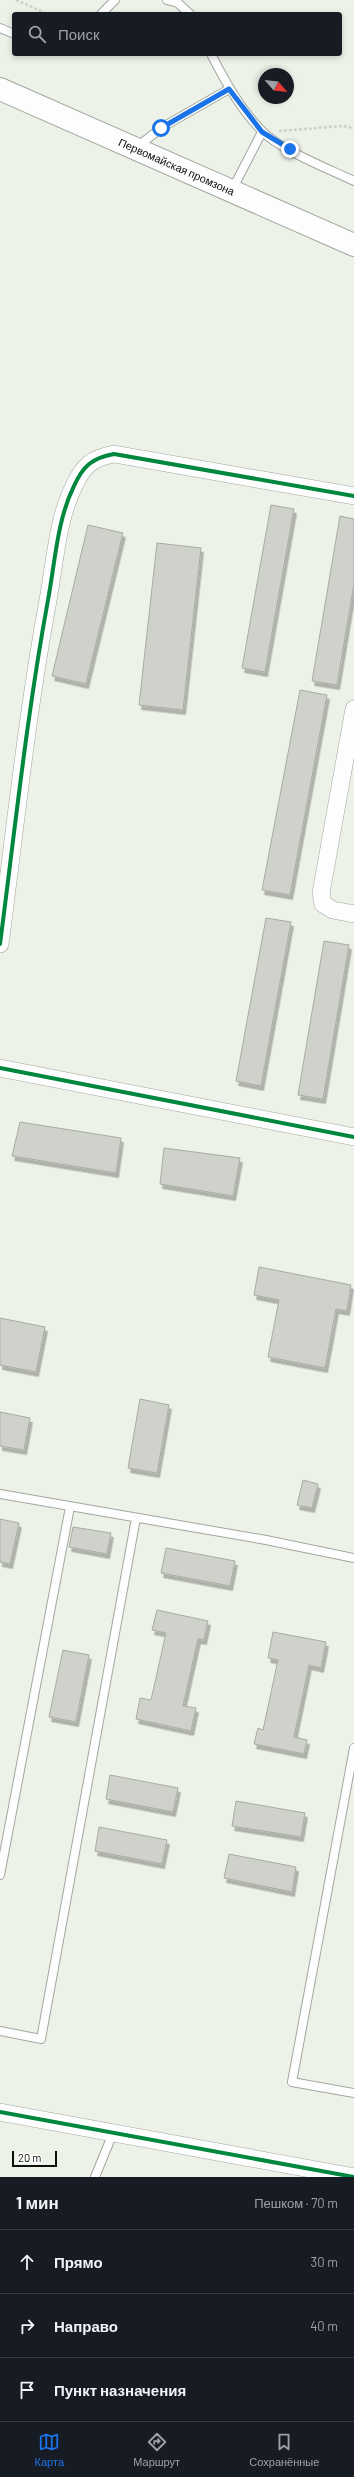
<!DOCTYPE html>
<html lang="ru">
<meta charset="utf-8">
<style>
:root{--surface:#171b24;--page:#242831;--text:#f1f3f6;--muted:#9ea1a6;--line:#363941;--accent:#1a73e8}
body{margin:0;font-family:Barlow,sans-serif;background:var(--page);color:var(--text)}
.compass{position:absolute;left:258px;top:68px;width:36px;height:36px;border-radius:50%;background:var(--surface);box-shadow:0 2px 6px #0003;rotate:118deg}
.scale{position:absolute;left:12px;bottom:10px;width:45px;box-sizing:border-box;padding-left:4px;border:2px solid #0d100a;border-top:0;font-size:11px;line-height:14px;white-space:nowrap;color:#0d100a;-webkit-text-stroke:3px #fff;paint-order:stroke}
.stop{position:absolute;width:12px;height:12px;margin:-9px;border:3px solid #1a73e8;border-radius:50%;background:#fff}
.stop.end{background:#1a73e8;border-color:#fff;box-shadow:0 1px 4px #0008}
.list{margin:0;padding:0;list-style:none}
h2{display:flex;justify-content:space-between;align-items:center;height:52px;margin:0;padding:0 16px;font-size:17px}
h2 small{font-size:13px;font-weight:400;color:var(--muted)}
.list li{display:grid;grid-template-columns:26px 1fr auto;gap:12px;align-items:center;box-sizing:border-box;height:64px;padding:0 16px;border-top:1px solid var(--line)}
.list b{display:block;font-size:15px;white-space:nowrap}
.list em{font-size:13px;font-style:normal;color:var(--muted)}
.icon{flex:none;width:22px;height:22px;fill:none;stroke:currentColor;stroke-width:2;stroke-linecap:round;stroke-linejoin:round}
.map{position:relative;flex:none;width:354px;height:2177px;overflow:hidden}
.search{position:absolute;background:var(--surface);box-shadow:0 2px 6px #0003;left:12px;right:12px;top:12px;height:44px;display:flex;align-items:center;gap:10px;box-sizing:border-box;padding:0 14px;border-radius:4px;color:var(--muted);font-size:15px}
.sheet{height:244px;background:var(--surface)}
nav{display:flex;justify-content:space-around;align-items:center;box-sizing:border-box;height:56px;border-top:1px solid var(--line);background:var(--surface);font-size:11px;color:var(--muted)}
nav a{display:grid;justify-items:center;gap:2px}
nav .on{color:var(--accent)}
.map>svg:first-child{display:block}
.building{fill:#cfd2ca;stroke:#a9aba3;filter:url(#shadow)}
.lines{fill:none;stroke-linecap:round;stroke-linejoin:round}
.service-casing{stroke:#a3a79f;stroke-width:10}
.minor-casing{stroke:#a3a79f;stroke-width:18}
.secondary-casing{stroke:#a3a79f;stroke-width:24}
.path{stroke:#ced0ce;stroke-width:2.5;stroke-dasharray:3 2;stroke-linecap:butt}
.service{stroke:#fcfdfc;stroke-width:8}
.minor{stroke:#fcfdfc;stroke-width:17}
.secondary{stroke:#fcfdfc;stroke-width:22}
.cycleway-casing{stroke:#fff;stroke-width:6}
.cycleway{stroke:#00873e;stroke-width:4}
.route{stroke:#1a73e8;stroke-width:5}
.labels{text-anchor:middle;stroke-width:4;stroke-linejoin:round;paint-order:stroke}
.street-label{font-size:11px;fill:#0d100a;stroke:#fff}
</style>
<div class="map">
<svg width="354" height="2177" viewBox="0 0 354 2177">
<defs>
<filter id="shadow"><feDropShadow dx="2.5" dy="4.5" stdDeviation="0" flood-color="#0004"/></filter>
</defs>
<rect width="100%" height="100%" fill="#edf2e8"/>
<!-- building -->
<path class="building" d="M271 505 294 509 265 672 242 668Z
M340 516 354 519V584L337 685 312 681Z
M88 525 123 533 86 684 52 676Z
M157 543 201 548 183 710 139 705Z
M300 690 327 695 290 895 262 890Z
M266 918 291 922 261 1086 236 1081Z
M324 941 349 945 323 1099 298 1095Z
M20 1122 121 1138 116 1173 12 1156Z
M164 1148 240 1158 233 1196 160 1184Z
M259 1267 351 1285 347 1311 336 1309 325 1368 268 1357 279 1300 254 1295Z
M0 1318 45 1327 36 1372 0 1365Z
M140 1399 169 1405 157 1473 128 1468Z
M0 1412 30 1418 24 1450 0 1446Z
M303 1480 318 1484 312 1508 297 1505Z
M0 1519 19 1523 10 1564 0 1562Z
M73 1527 111 1533 107 1554 69 1547Z
M166 1548 235 1561 230 1586 161 1573Z
M157 1610 208 1621 204 1640 198 1639 183 1706 196 1708 191 1731 136 1719 140 1698 151 1700 166 1633 152 1630Z
M273 1632 326 1642 321 1668 309 1665 294 1737 307 1740 304 1754 254 1744 258 1728 263 1730 278 1660 268 1658Z
M63 1650 89 1655 76 1722 49 1717Z
M110 1775 178 1788 173 1812 106 1799Z
M236 1801 305 1813 301 1837 232 1826Z
M99 1827 167 1840 162 1864 95 1851Z
M229 1854 296 1867 292 1892 224 1878Z"/>
<g class="lines">
<defs>
<path id="service" d="M167 0 178 3 190 14
M101 14 115 0
M0 28 14 34
M211 54C225 81 240 109 262 131 280 150 329 169 354 181
M137 147 161 128 229 89
M232 190 262 132
M0 1494 266 1540 354 1558
M354 1748 292 2082 354 2093
M0 1875 70 1507
M0 2031 41 2039 136 1518
M95 2177 113 2133"/>
<path id="minor" d="M354 709 321 893 323 904 333 910 354 914
M0 944C15 829 27 714 48 600 55 563 57 520 74 486 83 466 92 458 114 454L354 496
M0 1068 354 1137
M0 2112 354 2177"/>
<g id="secondary">
<path id="s1" d="M0 89 354 245"/>
</g>
</defs>
<!-- service casing -->
<use href="#service" class="service-casing"/>
<!-- minor casing -->
<use href="#minor" class="minor-casing"/>
<!-- secondary casing -->
<use href="#secondary" class="secondary-casing"/>
<!-- path -->
<path class="path" d="M16 0 48 14
M279 131 342 126 354 128"/>
<!-- service -->
<use href="#service" class="service"/>
<!-- minor -->
<use href="#minor" class="minor"/>
<!-- secondary -->
<use href="#secondary" class="secondary"/>
<defs>
<path id="cycleway" d="M0 944C15 829 27 714 48 600 55 563 57 520 74 486 83 466 92 458 114 454L354 496
M0 1068 354 1137
M0 2112 354 2177"/>
</defs>
<!-- cycleway casing -->
<use href="#cycleway" class="cycleway-casing"/>
<!-- cycleway -->
<use href="#cycleway" class="cycleway"/>
</g>
<g class="lines">
<!-- route -->
<path class="route" d="M161 128 229 89 262 132 290 149"/>
</g>
<g class="labels">
<!-- street labels -->
<g class="street-label">
<text dy="4" stroke="none"><textPath href="#s1" startOffset="193">Первомайская промзона</textPath></text>
</g>
</g>
</svg>
<svg class="compass" viewBox="-18 -18 36 36"><path d="M0-13l5 13h-10z" fill="#e53935"/><path d="M0 13l5-13h-10z" fill="#9ea1a6"/></svg>
<div class="scale">20 m</div>
<div class="stop" style="left:161px;top:128px"></div>
<div class="stop end" style="left:290px;top:149px"></div>
<div class="search"><svg class="icon" aria-label="search" viewBox="0 0 24 24"><circle cx="10" cy="10" r="6"/><path d="M15 15l6 6"/></svg>Поиск</div>
</div>
<section class="sheet">
<h2>1 мин<small>Пешком · 70 m</small></h2>
<ul class="list">
<li><svg class="icon" aria-label="ahead" viewBox="0 0 24 24"><path d="M12 20V5M6 11l6-6 6 6"/></svg><div><b>Прямо</b></div><em>30 m</em></li>
<li><svg class="icon" aria-label="right" viewBox="0 0 24 24"><path d="M7 20v-9h11M14 6l5 5-5 5"/></svg><div><b>Направо</b></div><em>40 m</em></li>
<li><svg class="icon" aria-label="arrive" viewBox="0 0 24 24"><path d="M6 21V4h12l-3 4 3 4H6"/></svg><div><b>Пункт назначения</b></div></li>
</ul>
</section>
<nav>
<a class="on"><svg class="icon" aria-label="map" viewBox="0 0 24 24"><path d="M3 6l6-2 6 2 6-2v14l-6 2-6-2-6 2zM9 4v14M15 6v14"/></svg>Карта</a>
<a><svg class="icon" aria-label="directions" viewBox="0 0 24 24"><path d="M12 3l9 9-9 9-9-9zM9 14v-3h6M13 9l2 2-2 2"/></svg>Маршрут</a>
<a><svg class="icon" aria-label="saved" viewBox="0 0 24 24"><path d="M7 4h10v16l-5-4-5 4z"/></svg>Сохранённые</a>
</nav>
